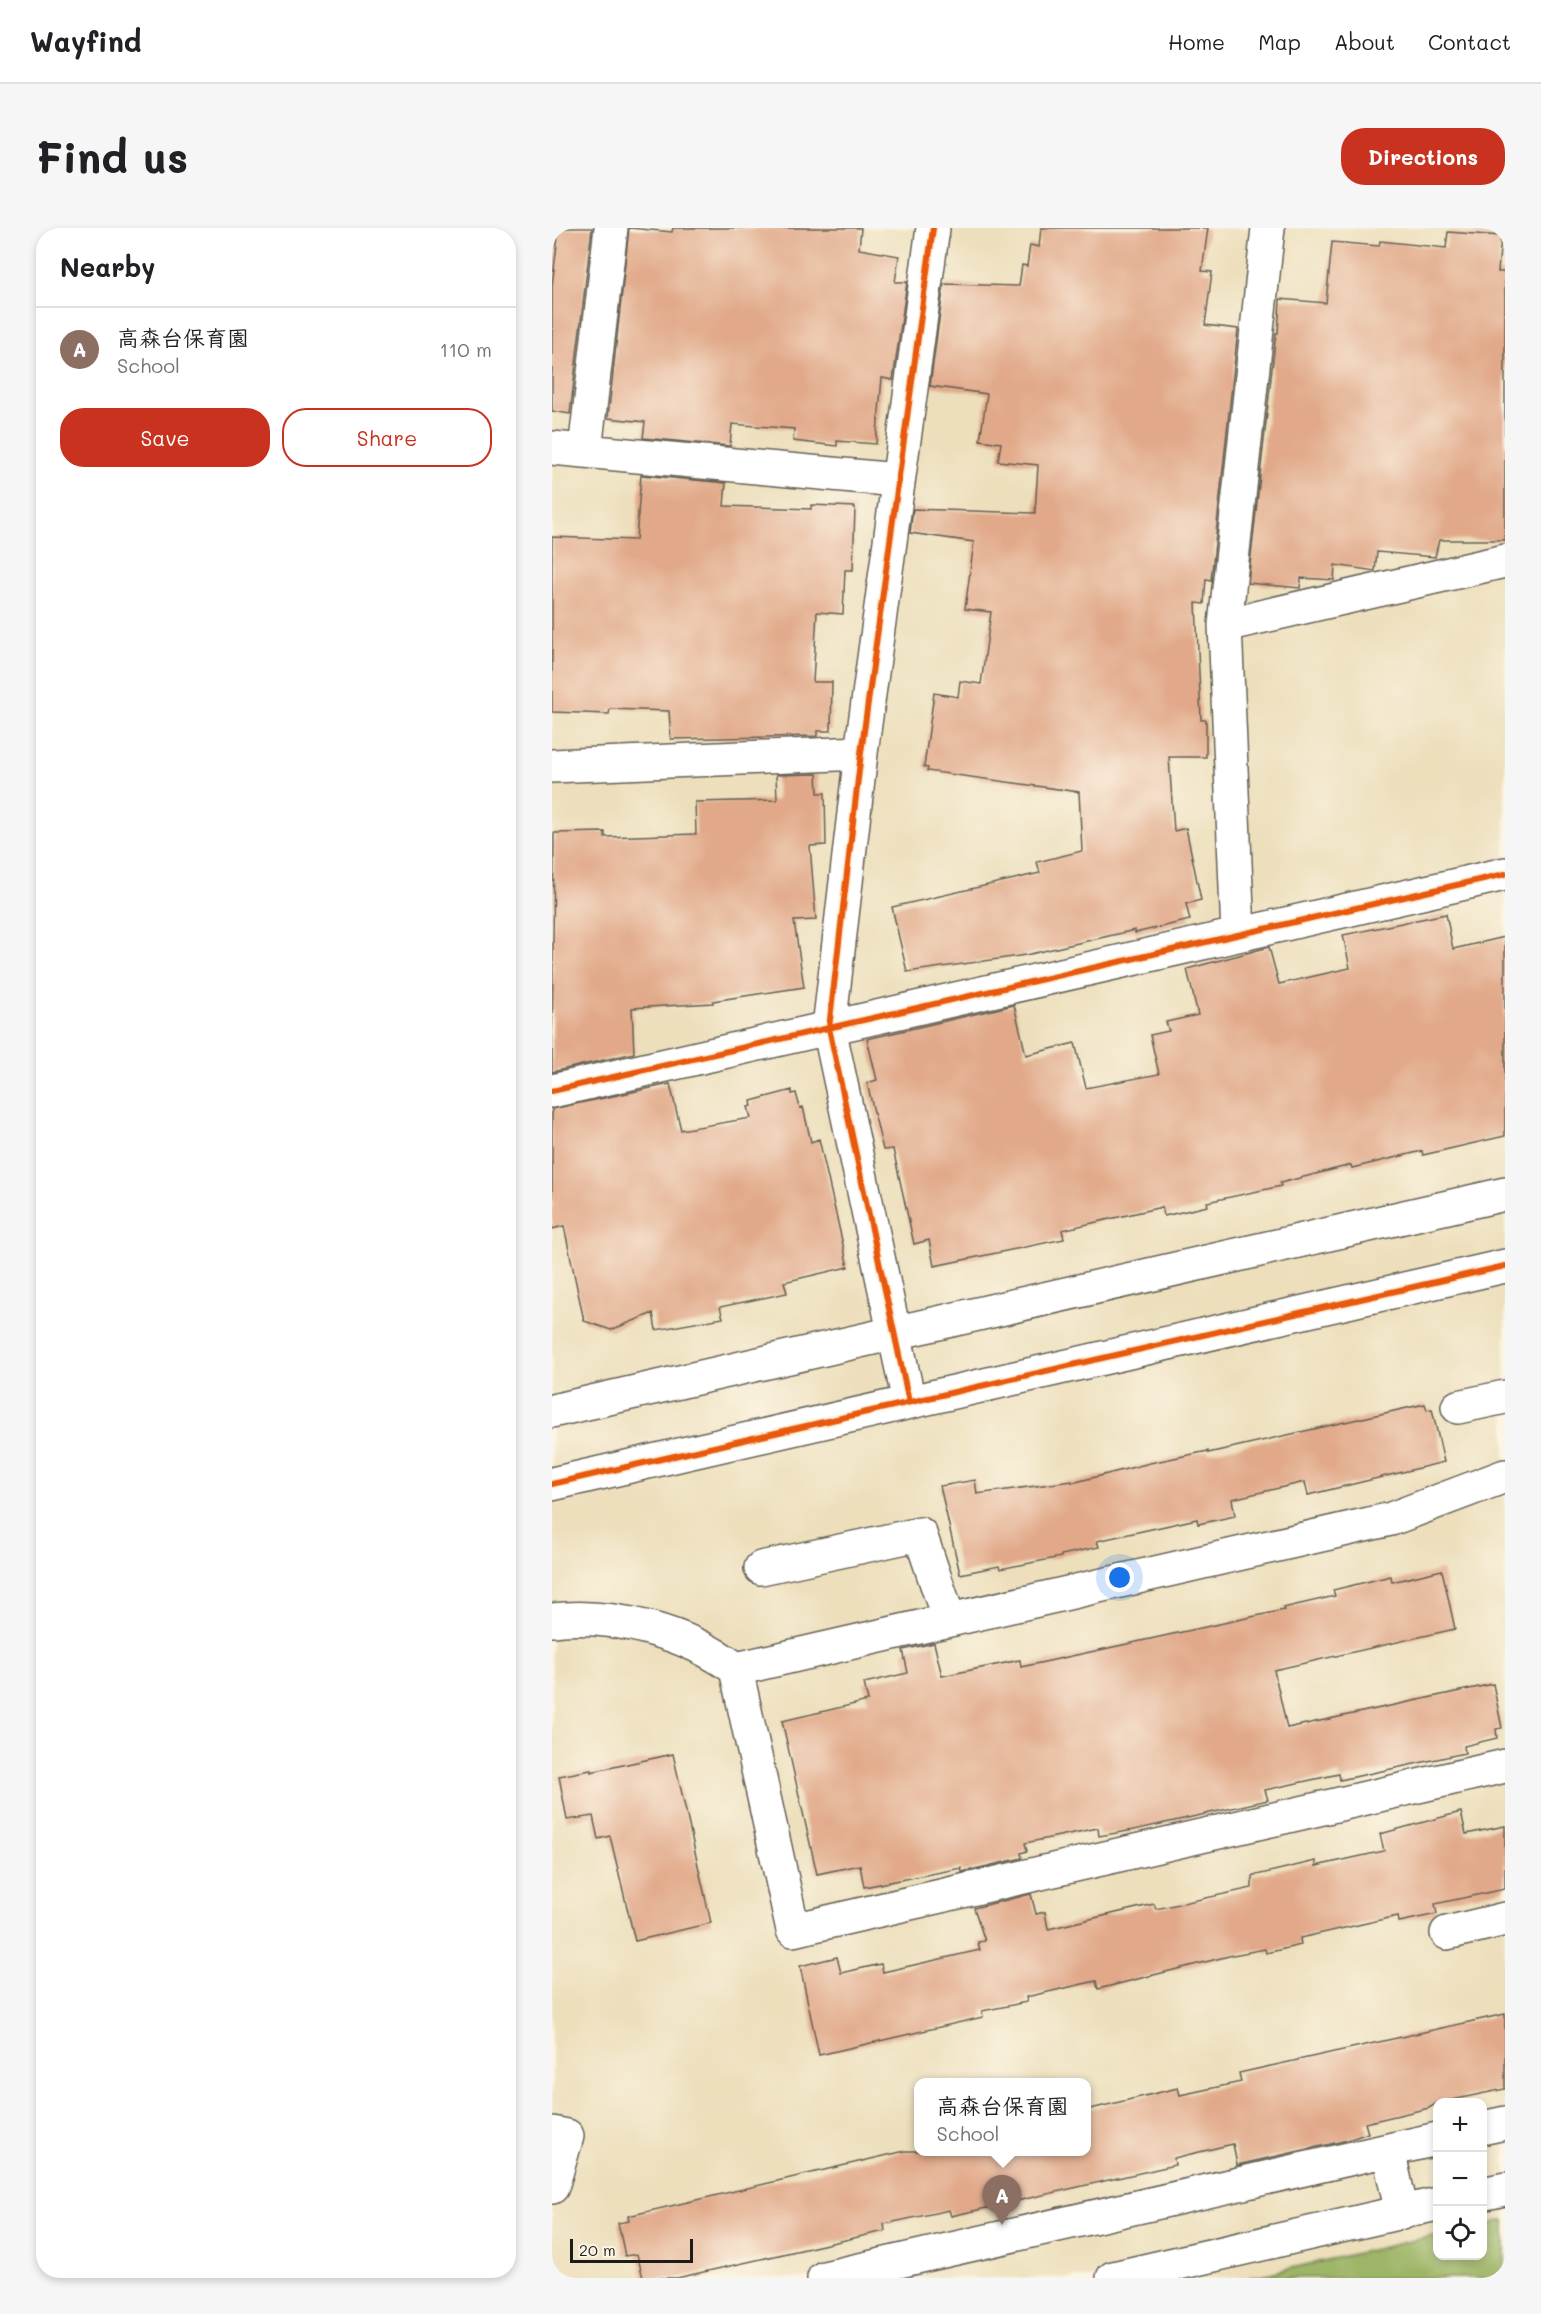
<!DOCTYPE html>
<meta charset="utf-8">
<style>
:root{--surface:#fff;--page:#f6f6f6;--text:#202124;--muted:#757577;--line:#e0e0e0;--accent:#c8321e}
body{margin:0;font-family:Mali,"Klee One",sans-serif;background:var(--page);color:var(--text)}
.controls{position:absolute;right:18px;bottom:18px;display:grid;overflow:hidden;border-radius:12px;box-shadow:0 3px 9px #0003}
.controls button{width:54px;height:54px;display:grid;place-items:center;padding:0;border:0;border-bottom:2px solid var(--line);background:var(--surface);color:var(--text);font:30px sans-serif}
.scale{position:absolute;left:18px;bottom:15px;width:123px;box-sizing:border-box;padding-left:6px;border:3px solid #1c1c1c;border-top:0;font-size:16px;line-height:21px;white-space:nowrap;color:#1c1c1c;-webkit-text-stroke:4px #fcf5e5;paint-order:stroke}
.you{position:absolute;left:568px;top:1350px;width:21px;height:21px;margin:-15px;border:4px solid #fff;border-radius:50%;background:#1a73e8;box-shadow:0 0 0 9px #1a73e833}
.badge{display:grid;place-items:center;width:39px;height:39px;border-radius:50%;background:var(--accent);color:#fff;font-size:20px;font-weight:700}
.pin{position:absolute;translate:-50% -50px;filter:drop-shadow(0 2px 3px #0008)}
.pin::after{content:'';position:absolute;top:32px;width:21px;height:18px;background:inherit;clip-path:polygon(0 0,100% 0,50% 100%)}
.popup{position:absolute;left:362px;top:1850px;width:177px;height:78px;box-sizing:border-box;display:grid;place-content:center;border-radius:12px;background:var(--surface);filter:drop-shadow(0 2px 4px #0005);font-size:20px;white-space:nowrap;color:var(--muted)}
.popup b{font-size:22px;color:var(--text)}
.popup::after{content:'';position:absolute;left:50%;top:100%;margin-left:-12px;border:12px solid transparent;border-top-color:var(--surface)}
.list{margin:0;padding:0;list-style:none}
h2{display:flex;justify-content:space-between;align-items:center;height:78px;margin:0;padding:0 24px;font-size:26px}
h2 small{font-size:20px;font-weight:400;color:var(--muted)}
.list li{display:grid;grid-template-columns:39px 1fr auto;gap:18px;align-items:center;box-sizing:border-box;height:84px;padding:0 24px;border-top:2px solid var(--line)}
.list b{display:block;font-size:22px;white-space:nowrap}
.list p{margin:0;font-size:20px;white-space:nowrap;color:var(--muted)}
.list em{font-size:20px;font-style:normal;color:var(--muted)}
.actions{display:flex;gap:12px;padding:18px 24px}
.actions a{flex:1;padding:14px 0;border:2px solid var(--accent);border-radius:24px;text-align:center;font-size:21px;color:var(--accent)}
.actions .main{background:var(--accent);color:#fff}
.icon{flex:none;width:33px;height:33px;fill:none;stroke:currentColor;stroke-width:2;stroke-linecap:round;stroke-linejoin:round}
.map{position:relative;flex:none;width:953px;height:2050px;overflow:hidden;border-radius:24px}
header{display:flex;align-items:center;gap:36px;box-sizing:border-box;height:84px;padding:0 30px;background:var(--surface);border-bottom:2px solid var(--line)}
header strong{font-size:28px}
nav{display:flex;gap:33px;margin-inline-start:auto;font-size:21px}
.intro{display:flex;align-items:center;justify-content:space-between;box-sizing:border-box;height:144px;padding:0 36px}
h1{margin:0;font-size:42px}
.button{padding:15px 27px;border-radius:24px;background:var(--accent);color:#fff;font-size:21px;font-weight:700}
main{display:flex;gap:36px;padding:0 36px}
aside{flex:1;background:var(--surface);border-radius:24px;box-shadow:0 3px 9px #0003}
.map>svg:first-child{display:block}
.forest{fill:#9db566;stroke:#5c6841;stroke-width:1.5}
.building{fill:#e1a989}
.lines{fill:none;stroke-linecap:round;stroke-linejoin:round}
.minor-casing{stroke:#656054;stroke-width:36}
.minor{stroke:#fff;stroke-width:33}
.cycleway-casing{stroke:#fcf5e5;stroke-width:10}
.cycleway{stroke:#e8590c;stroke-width:6}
</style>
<header>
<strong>Wayfind</strong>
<nav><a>Home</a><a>Map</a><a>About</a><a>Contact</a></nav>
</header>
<div class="intro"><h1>Find us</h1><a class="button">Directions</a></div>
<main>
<aside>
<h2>Nearby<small></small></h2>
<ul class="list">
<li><span class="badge" style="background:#8d6e63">A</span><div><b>高森台保育園</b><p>School</p></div><em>110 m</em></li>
</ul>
<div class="actions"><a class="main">Save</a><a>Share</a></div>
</aside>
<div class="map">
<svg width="953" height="2050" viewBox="0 0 953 2050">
<rect width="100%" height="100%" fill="#fcf5e5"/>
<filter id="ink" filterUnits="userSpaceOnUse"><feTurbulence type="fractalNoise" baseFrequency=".0167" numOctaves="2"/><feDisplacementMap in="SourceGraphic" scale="12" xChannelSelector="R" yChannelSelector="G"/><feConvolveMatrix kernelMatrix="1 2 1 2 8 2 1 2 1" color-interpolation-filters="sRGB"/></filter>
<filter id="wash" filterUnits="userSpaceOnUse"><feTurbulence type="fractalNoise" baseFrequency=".008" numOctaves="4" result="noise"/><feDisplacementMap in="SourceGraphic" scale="24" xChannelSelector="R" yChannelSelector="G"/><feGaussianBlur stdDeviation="1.35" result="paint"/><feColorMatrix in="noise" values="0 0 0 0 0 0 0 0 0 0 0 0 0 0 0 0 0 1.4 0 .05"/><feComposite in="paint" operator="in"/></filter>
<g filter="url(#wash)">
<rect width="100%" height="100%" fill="#eddfbc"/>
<!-- forest -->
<path class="forest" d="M953 1992V2050H696L885 2007V2028H930L931 1997Z"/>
<g id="blocks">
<!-- building -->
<path class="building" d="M7 0H40L18 186 0 183V58Z
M77 0 120 4 121 0H309L307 21 347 28 343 54H355L341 152 330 150 324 216 285 213V218L241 213 242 201 180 196 178 218 91 210 93 194 56 190Z
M489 0H656L650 43 660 44 653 97 686 101 659 352 654 351 652 376 644 375 649 492H654V529H617L622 603 634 600 649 672 634 676 638 692 583 705V702L474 727 355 744 340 679 488 645 485 634 530 623 527 564 375 543 376 540 372 539 382 465 406 469 408 453 429 456 439 384 413 381 422 314 358 305 361 281 483 285 486 237 446 233 449 215 428 212 435 166 378 158 392 56 467 58 470 37 475 38 478 17 487 19Z
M896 4 949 8 946 44H953V312H887L883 329 825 324 823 343 783 337 782 352 749 350 748 360 696 355 724 105H726L728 71 774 75 780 14 827 18 828 13 894 20Z
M89 247 174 255 172 278 259 281V277L303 279 301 342H293L291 386 265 384 261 454H280L279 503H265V508L119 511 117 483 58 481 57 486 0 484V309L84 312Z
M265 546 266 565H273L274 617 258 618 264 692 242 693 252 759 161 773V775L80 780 82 825 0 844 2 605 53 604V609L144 606 143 574 225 572 224 547Z
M894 686 901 721 953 709V908L871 927 870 923 800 940 799 937 728 955 729 958 655 974 656 978 612 988 610 979 510 1002 512 1011 382 1038 377 1012 362 1016 341 921 331 922 315 855 325 852 315 811 462 777 474 827 523 815 534 860 607 846 598 807 617 803 614 794 646 787 635 741 717 719 727 756 798 740 791 707Z
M118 856 129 902 199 890 196 879 200 878 199 873 240 862V866L244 865 248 880 251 879 259 914 267 911 296 1039 232 1054 235 1065 168 1079 171 1090 104 1102 101 1085 59 1102 32 1093 12 998 0 1001V881Z
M873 1176 875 1182 880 1181 892 1234 756 1267 753 1254 680 1271 683 1288 646 1296 645 1291 545 1313 547 1319 509 1327V1329L448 1341 447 1338 408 1346 388 1258 423 1252 425 1266 520 1253V1255L598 1235 656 1223V1225Z
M890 1342 903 1401 722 1442 735 1500 941 1456 950 1500 944 1501 945 1510 912 1518 913 1525 788 1552 787 1546 713 1562 716 1572 582 1602 547 1608 546 1600 473 1615 475 1623 469 1625 470 1630 410 1644 409 1640 312 1659 308 1637 265 1646 230 1493 316 1473 312 1455 356 1445 351 1422 382 1415 390 1448 468 1432 469 1439 732 1382 731 1380 783 1368 781 1362 839 1348 840 1354Z
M121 1526 159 1695 83 1713 58 1608 46 1611 41 1588 15 1592 7 1548 39 1542V1544Z
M909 1584 914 1606 953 1598V1661L883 1676 885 1686 847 1694 846 1688 748 1710 749 1717 714 1725 713 1721 681 1727 546 1761 544 1753 474 1769 475 1774 430 1783 431 1789 267 1827 248 1738 285 1729 289 1745 329 1736 331 1744 428 1722 426 1714 433 1713 422 1680 479 1666 484 1686 493 1684 496 1701 602 1676 604 1681 700 1660V1648L764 1633V1638L832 1623 828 1606Z
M953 1786V1861L885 1875 877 1880 813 1895 816 1905 796 1912 685 1937 681 1916 622 1930 623 1937 399 1988 397 1982 332 1996 333 2003 125 2050H91L85 2026 73 2028 66 1995 77 1993 76 1988 353 1923H534V1882L626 1860 628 1867 689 1854 687 1845Z"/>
</g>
</g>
<g filter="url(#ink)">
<use href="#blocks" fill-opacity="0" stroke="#656054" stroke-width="1.5"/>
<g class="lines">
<defs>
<path id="minor" d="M0 220 345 252
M33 222 59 0
M673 397 953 333
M0 538 309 525
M686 706 673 397 716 0
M0 863 953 646
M357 1174 277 800 309 525 381 0
M906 1179 953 1169
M0 1183 953 966
M0 1256 953 1038
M209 1340 368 1306 397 1392
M0 1392C62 1385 134 1404 184 1441L839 1291 953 1248
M184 1441 241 1702 953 1538
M895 1705 953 1691
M930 1900 953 1895
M0 1905 15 1908 0 1959
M836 1922 850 1985
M930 1966 953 1961
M272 2050 885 1911
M561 2050 885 1976"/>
</defs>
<!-- minor casing -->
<use href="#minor" class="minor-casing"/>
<!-- minor -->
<use href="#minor" class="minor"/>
<defs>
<path id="cycleway" d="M0 863 953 646
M357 1174 277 800 309 525 381 0
M0 1256 953 1038"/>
</defs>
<!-- cycleway casing -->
<use href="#cycleway" class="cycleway-casing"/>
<!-- cycleway -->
<use href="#cycleway" class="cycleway"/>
</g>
</g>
</svg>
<div class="controls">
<button>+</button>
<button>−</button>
<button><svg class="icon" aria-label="locate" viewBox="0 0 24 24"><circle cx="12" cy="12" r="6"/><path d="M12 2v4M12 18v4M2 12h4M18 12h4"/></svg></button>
</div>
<div class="scale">20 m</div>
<div class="you"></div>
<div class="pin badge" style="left:450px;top:1997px;background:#8d6e63">A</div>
<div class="popup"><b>高森台保育園</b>School</div>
</div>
</main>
